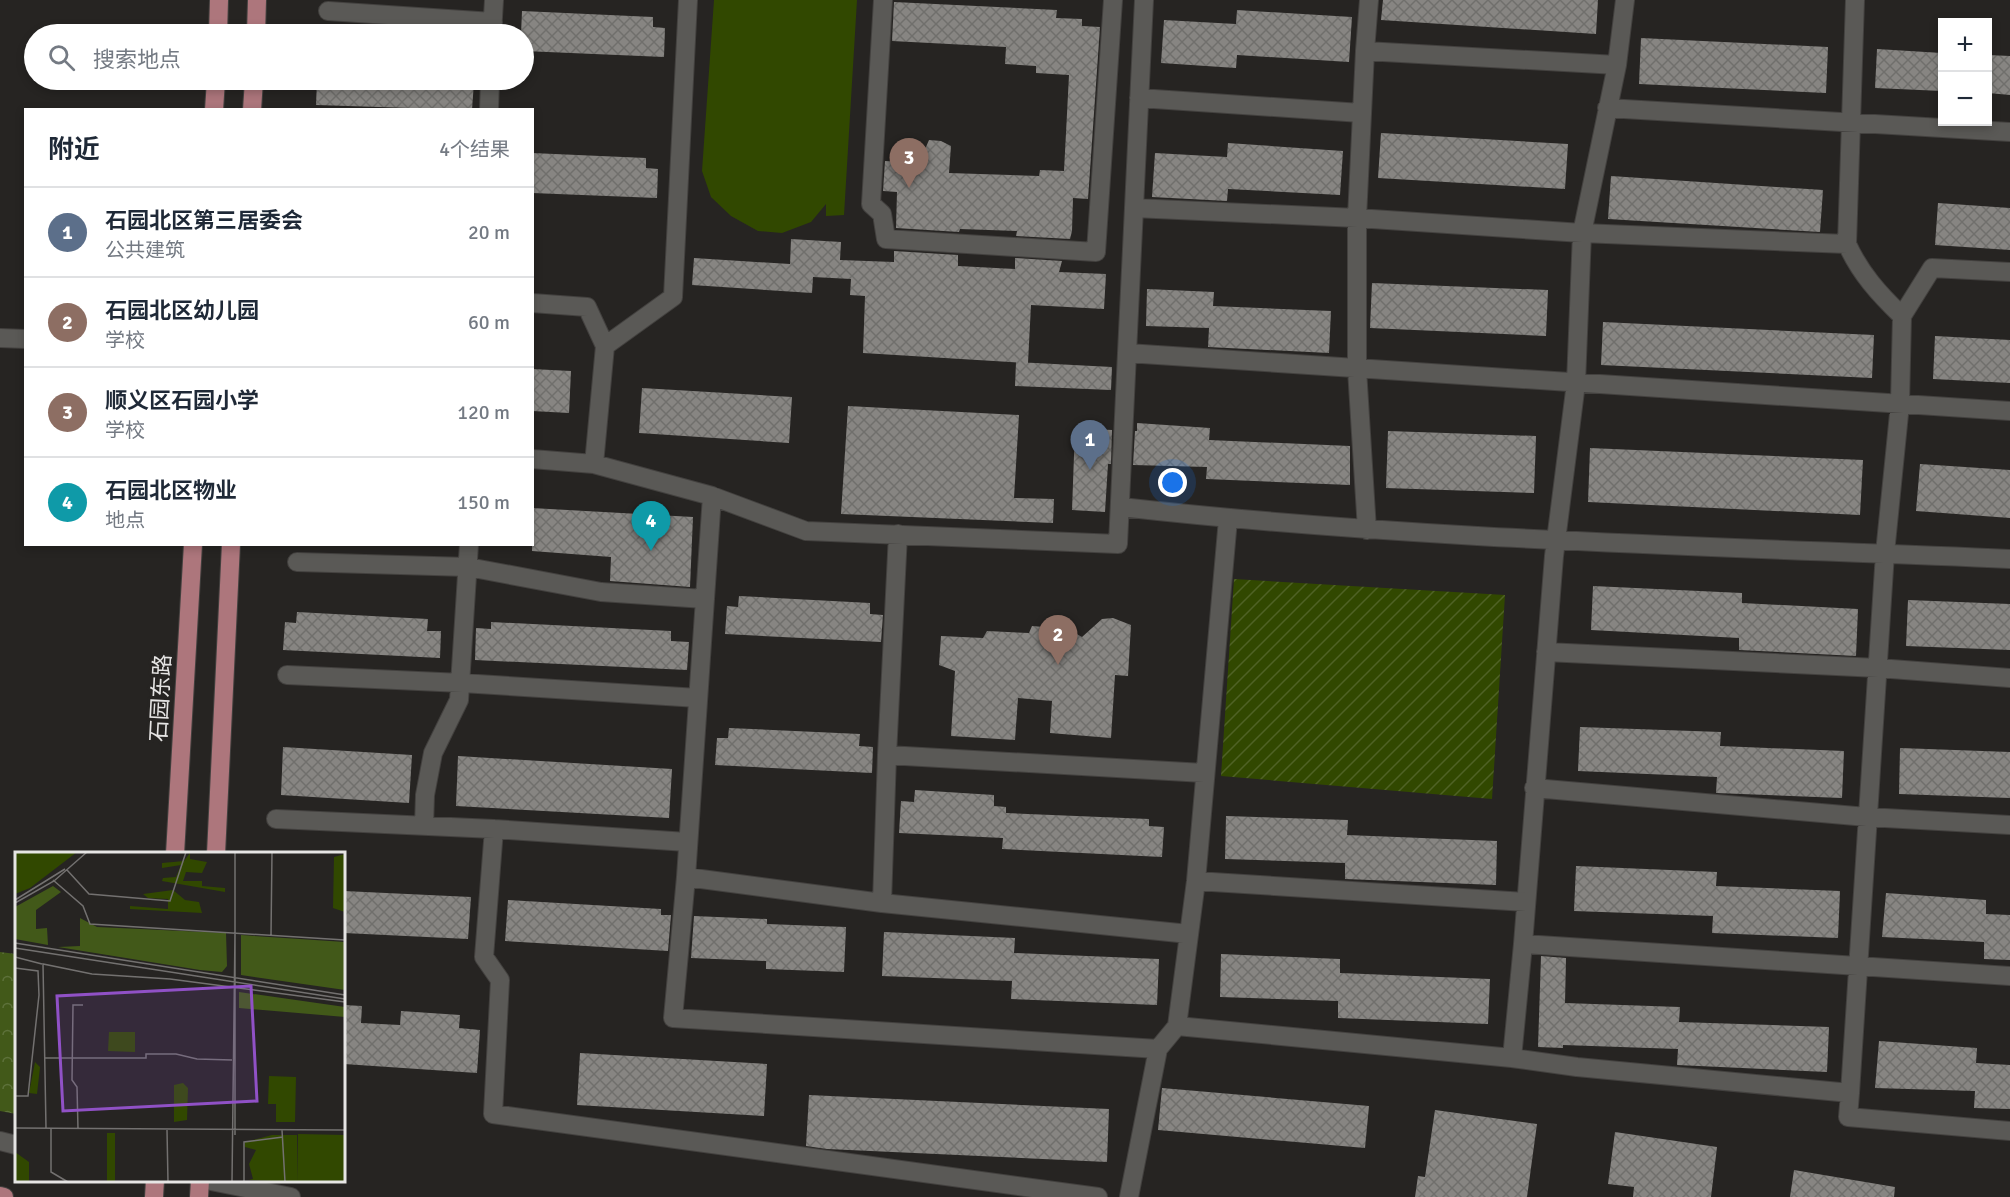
<!DOCTYPE html>
<html lang="zh">
<meta charset="utf-8">
<style>
:root{--surface:#fff;--page:#f2f2f3;--text:#1f2937;--muted:#747a83;--line:#e0e1e3;--accent:#2e7667}
body{margin:0;font-family:Signika,"Noto Sans SC",sans-serif;background:var(--page);color:var(--text)}
.controls{position:absolute;right:18px;top:18px;display:grid;overflow:hidden;border-radius:0px;box-shadow:0 3px 9px #0003}
.controls button{width:54px;height:54px;display:grid;place-items:center;padding:0;border:0;border-bottom:2px solid var(--line);background:var(--surface);color:var(--text);font:30px sans-serif}
.you{position:absolute;left:1173px;top:483px;width:21px;height:21px;margin:-15px;border:4px solid #fff;border-radius:50%;background:#1a73e8;box-shadow:0 0 0 9px #1a73e833}
.badge{display:grid;place-items:center;width:39px;height:39px;border-radius:50%;background:var(--accent);color:#fff;font-size:20px;font-weight:700}
.pin{position:absolute;translate:-50% -50px;filter:drop-shadow(0 2px 3px #0008)}
.pin::after{content:'';position:absolute;top:32px;width:21px;height:18px;background:inherit;clip-path:polygon(0 0,100% 0,50% 100%)}
.list{margin:0;padding:0;list-style:none}
h2{display:flex;justify-content:space-between;align-items:center;height:78px;margin:0;padding:0 24px;font-size:26px}
h2 small{font-size:20px;font-weight:400;color:var(--muted)}
.list li{display:grid;grid-template-columns:39px 1fr auto;gap:18px;align-items:center;box-sizing:border-box;height:90px;padding:0 24px;border-top:2px solid var(--line)}
.list b{display:block;font-size:22px;white-space:nowrap}
.list p{margin:0;font-size:20px;white-space:nowrap;color:var(--muted)}
.list em{font-size:20px;font-style:normal;color:var(--muted)}
.icon{flex:none;width:33px;height:33px;fill:none;stroke:currentColor;stroke-width:2;stroke-linecap:round;stroke-linejoin:round}
.map{position:relative;flex:none;width:2010px;height:1197px;overflow:hidden}
.search{position:absolute;background:var(--surface);box-shadow:0 3px 9px #0003;left:24px;top:24px;width:510px;height:66px;display:flex;align-items:center;gap:15px;box-sizing:border-box;padding:0 21px;border-radius:33px;color:var(--muted);font-size:22px}
.panel{position:absolute;background:var(--surface);box-shadow:0 3px 9px #0003;left:24px;top:108px;width:510px;height:438px;border-radius:0px}
.map>svg:first-child{display:block}
.grass{fill:#314800}
.forest{fill:url(#forest-crowns)}
.garden{fill:url(#garden-furrows)}
.building{fill:url(#building-cross-hatch)}
.lines{fill:none;stroke-linecap:round;stroke-linejoin:round}
.minor-casing{stroke:#43413f;stroke-width:20}
.major-casing{stroke:#43413f;stroke-width:20}
.minor{stroke:#5a5956;stroke-width:18}
.major{stroke:#ad767c;stroke-width:18}
.labels{text-anchor:middle;stroke-width:6;stroke-linejoin:round;paint-order:stroke}
.street-label{font-size:22px;fill:#e6e5e4;stroke:#262422}
.inset-road{fill:none;stroke:#737170;stroke-width:1.5}
.view{fill:#9051c6;fill-opacity:0.15;stroke:#9051c6;stroke-width:3}
.inset-edge{fill:none;stroke:#e6e5e4;stroke-width:3}
</style>
<div class="map">
<svg width="2010" height="1197" viewBox="0 0 2010 1197">
<defs>
<pattern id="forest-crowns" width="20" height="18" patternUnits="userSpaceOnUse" patternTransform="scale(1.5)"><rect width="20" height="18" fill="#425919"/><path d="M2 6a3 3 0 1 1 6 0M12 15a3 3 0 1 1 6 0" fill="none" stroke="#5d713a"/></pattern>
<pattern id="garden-furrows" width="10" height="10" patternUnits="userSpaceOnUse" patternTransform="scale(1.5)"><rect width="10" height="10" fill="#314800"/><path d="M-1 1l2-2M0 10L10 0M9 11l2-2" fill="none" stroke="#4f6225"/></pattern>
<pattern id="building-cross-hatch" width="8" height="8" patternUnits="userSpaceOnUse" patternTransform="scale(1.5)"><rect width="8" height="8" fill="#878582"/><path d="M0 0l8 8M0 8l8-8" fill="none" stroke="#706f6c"/></pattern>
</defs>
<rect width="100%" height="100%" fill="#262422"/>
<!-- grass -->
<path class="grass" d="M714 0H857L844 215 826 216V204L811 222 782 233 758 231 731 216 711 197 702 171Z"/>
<!-- forest -->
<path class="forest" d="M0 952 16 954V1114L0 1111Z"/>
<!-- garden -->
<path class="garden" d="M1234 579 1505 595 1492 799 1221 776Z"/>
<!-- building -->
<path class="building" d="M1383 0H1598L1596 34 1381 20Z
M894 2 1057 10 1056 18 1082 19V26L1100 27 1088 199 1073 198 1072 231 1070 239 1016 236 1017 231 960 229 959 232 896 228 897 192 883 191 885 161 919 163 929 140 941 141 951 146 949 173 1039 176 1040 170 1064 171 1069 75 1036 73V66L1005 64 1006 47 892 41Z
M1237 10 1352 17 1349 62 1237 55 1236 68 1161 63 1164 20 1236 24Z
M522 11 653 17V27L665 28 664 57 524 51V34H521Z
M1641 38 1828 47 1826 93 1639 84Z
M1877 49 1942 53V91L1875 88Z
M1988 55 2010 56V95L1988 93Z
M317 80H462V81L474 82 472 110 316 105Z
M1381 133 1568 144 1565 189 1378 178Z
M1228 143 1343 151 1340 195 1228 189 1227 201 1152 197 1155 153 1227 157Z
M532 153 646 158V168L658 169 657 198 532 193Z
M1611 176 1823 190 1820 232 1608 219Z
M1938 203 2010 208V250L1935 245Z
M791 239 841 242 840 260 894 262V251L958 255V266L1015 269V258L1062 261 1059 272 1106 274 1104 309 1031 305 1028 363 863 353 865 296 850 295 851 279 813 277 812 293 692 285 694 258 790 264Z
M1372 283 1548 290 1546 336 1370 328Z
M1147 289 1214 292 1213 306 1331 311 1329 353 1208 347 1209 328 1146 326Z
M1603 322 1874 335 1872 378 1601 365Z
M1935 336 2010 340V383L1933 379Z
M1016 362 1112 367 1111 390 1015 386Z
M532 369 571 371 569 413 532 411Z
M642 388 792 397 789 443 639 433Z
M848 406 1019 415 1014 498 1054 499 1053 523 841 514Z
M1137 423 1210 428 1209 440 1350 446V485L1206 479 1207 467 1133 465 1135 431H1137Z
M1075 428 1112 430 1111 464H1108L1105 512 1072 510Z
M1388 431 1536 436 1534 493 1386 488Z
M1590 448 1863 460 1860 515 1588 502Z
M1920 464 2010 470V518L1916 511Z
M532 508 693 517 690 587 610 581 611 557 532 551Z
M1593 586 1742 593V603L1858 609 1856 656 1739 650V638L1591 630Z
M739 596 870 603V614L883 615 881 642 725 634 727 606 738 607Z
M1908 600 2010 604V650L1906 646Z
M297 612 428 619 427 631H441L440 658 283 650 285 622 296 623Z
M1113 618 1131 625 1128 676 1115 675 1111 738 1050 733 1052 701 1018 698 1015 740 951 736 955 671 939 665 941 636 983 638 987 631 1029 633 1032 626 1068 629 1082 637 1102 619Z
M491 622 671 631V641L689 642 687 670 475 660 476 628 491 629Z
M1580 727 1721 732 1720 746 1844 751 1842 798 1716 793 1717 777 1578 771Z
M729 728 860 734 859 746 873 747 872 773 715 765 717 738H728Z
M283 747 412 755 409 803 281 795Z
M1900 748 2010 752V798L1899 794Z
M458 756 672 769 669 818 456 806Z
M915 790 994 795V806L1006 807V813L1149 819V826L1164 827 1162 857 1002 849 1003 838 899 833 901 801 914 802Z
M1226 816 1348 820 1347 835 1497 841 1496 885 1345 879V863L1225 859Z
M1576 866 1717 872 1716 886 1840 891 1838 938 1712 933 1713 916 1574 911Z
M344 891 471 897 468 939 344 933Z
M1886 893 1986 900V914L2010 915V960L1984 959V942L1882 937Z
M508 900 661 909V915H671L668 951 505 941Z
M694 916 767 919V924L846 927 844 972 766 969V961L691 958Z
M884 932 1015 938 1014 953 1159 959 1157 1005 1011 999 1012 981 882 976Z
M1221 954 1340 959V973L1490 979 1488 1024 1338 1018V1001L1220 997Z
M1541 956 1566 958 1565 1003 1680 1007 1679 1022 1829 1027 1827 1072 1677 1065 1678 1049 1563 1045V1048L1538 1047Z
M344 1005 362 1006 361 1023 400 1025 401 1011 460 1015 459 1028 480 1030 477 1073 344 1064Z
M1879 1041 1977 1048 1976 1063 2010 1065V1109L1974 1108 1975 1091 1875 1088Z
M580 1053 767 1064 764 1116 577 1105Z
M1162 1088 1369 1106 1365 1148 1158 1130Z
M809 1095 1109 1109 1107 1162 827 1149 806 1146Z
M1435 1110 1537 1124 1527 1197H1415L1418 1176 1425 1177Z
M1615 1132 1717 1147 1711 1197H1633L1634 1187 1608 1184Z
M1794 1170 1895 1187 1894 1197H1790Z"/>
<g class="lines">
<defs>
<path id="minor" d="M883 0 871 204 882 214 886 239 1096 252 1113 0
M1144 0 1127 353 2010 411
M1369 0 1365 51 1617 65
M1625 0 1617 65 1582 233 1576 383 1554 556 1523 944 1512 1058 1577 1067 1850 1093 1885 553 1900 404 1902 316C1879 294 1860 273 1847 244L1855 0
M328 11 493 22
M492 34 494 0
M1365 51 1357 218V369L1367 530
M1139 98 1361 113
M1607 108 2010 132
M489 110 490 80
M1134 208 1357 218 1582 233 1847 244
M532 303 587 307 605 346 594 464
M1902 316 1932 268 2010 272
M0 338 26 339
M605 346 673 297 688 0
M532 459 594 464 712 496 806 531 1118 544 1127 353
M712 496 686 877 673 1018 1158 1049
M1121 507C1416 540 1713 546 2010 559
M297 562 468 567 601 592 705 599
M1546 652 1878 668 2010 678
M287 675 462 683 698 698
M887 755 898 534
M1534 788 1867 817 2010 825
M276 819 494 829 687 842
M424 826 425 795 433 753 459 700 469 544
M494 829 484 957 500 980 493 1114 1098 1197
M686 877 882 903 1189 934
M1196 881 1526 902
M882 903 887 755 1204 773
M1523 944 2010 976
M1177 1026 1512 1058
M1850 1093 1848 1117 2010 1131
M0 1141 16 1145
M206 1180 291 1197
M1129 1197 1158 1049 1177 1026 1196 881 1228 519"/>
<path id="major" d="M218 34 219 0
M256 34 257 0
M214 110 216 80
M252 110 254 80
M175 854 193 544
M216 854 231 544
M0 1196 4 1197
M154 1197 155 1180
M199 1197 200 1180"/>
</defs>
<!-- minor casing -->
<use href="#minor" class="minor-casing"/>
<!-- major casing -->
<use href="#major" class="major-casing"/>
<!-- minor -->
<use href="#minor" class="minor"/>
<!-- major -->
<use href="#major" class="major"/>
</g>
<g class="labels">
<!-- street labels -->
<g class="street-label">
<text transform="translate(160 698) rotate(-87)" y="8">石园东路</text>
</g>
</g>
<!-- overview -->
<g transform="translate(15 852)">
<rect width="330" height="330" fill="#262422"/>
<path d="M330 2V60L318 56 319 5ZM168 231 173 236 172 268 159 270V233ZM283 282 330 283V330H283ZM0 300 14 310V330H0Z" fill="#314800"/>
<path d="M38 34 46 40 21 58V77L32 76 33 93 0 87V55ZM65 66 82 75 211 81 212 114 207 120 185 118 43 95 65 94ZM226 83 330 90V138L226 123ZM224 140 330 155V165L224 156Z" fill="#425919"/>
<path d="M0 0H62L15 36 0 42ZM20 210 25 215 22 242 14 241ZM254 224 281 225 280 270H261V252H253Z" fill="#314800"/>
<path d="M175 1V7L192 10 187 21 171 20 168 29H187V34L210 36V40L147 29 148 26 161 25 166 13 147 16V11L169 9ZM158 38 170 48 184 50 187 61 115 57V54L153 57V47L133 46 128 42ZM94 180H120V200L93 199ZM92 281H100V330H92ZM257 283H282L283 330 234 328 238 327 234 312 241 298 230 295V290Z" fill="#314800"/>
<path class="inset-road" d="M220 0V80M52 18 74 42 155 49 171 0M38 28 68 54 75 72 330 88M0 48 50 17M0 51 39 29 72 0M220 80V283M256 83 257 0M0 91 330 143M0 96 330 147M0 105 27 112M0 116 23 119 24 143 13 244H0M29 206H131V202H161L182 207 217 208M0 276 330 278M31 276 28 112 77 122 155 127 330 150M36 276V320L53 330M63 277 62 235 57 228 58 153H68M152 278 153 330M267 278 270 330M217 330 220 80M229 330V290L268 285"/>
<path class="view" d="M236 134 242 249 48 259 42 144Z"/>
<rect width="330" height="330" class="inset-edge"/>
</g>
</svg>
<div class="controls">
<button>+</button>
<button>−</button>
</div>
<div class="you"></div>
<div class="pin badge" style="left:1090px;top:470px;background:#5c6f8a">1</div>
<div class="pin badge" style="left:1058px;top:665px;background:#8d6e63">2</div>
<div class="pin badge" style="left:909px;top:188px;background:#8d6e63">3</div>
<div class="pin badge" style="left:651px;top:551px;background:#0f9aa8">4</div>
<div class="search"><svg class="icon" aria-label="search" viewBox="0 0 24 24"><circle cx="10" cy="10" r="6"/><path d="M15 15l6 6"/></svg>搜索地点</div>
<section class="panel">
<h2>附近<small>4个结果</small></h2>
<ul class="list">
<li><span class="badge" style="background:#5c6f8a">1</span><div><b>石园北区第三居委会</b><p>公共建筑</p></div><em>20 m</em></li>
<li><span class="badge" style="background:#8d6e63">2</span><div><b>石园北区幼儿园</b><p>学校</p></div><em>60 m</em></li>
<li><span class="badge" style="background:#8d6e63">3</span><div><b>顺义区石园小学</b><p>学校</p></div><em>120 m</em></li>
<li><span class="badge" style="background:#0f9aa8">4</span><div><b>石园北区物业</b><p>地点</p></div><em>150 m</em></li>
</ul>
</section>
</div>
